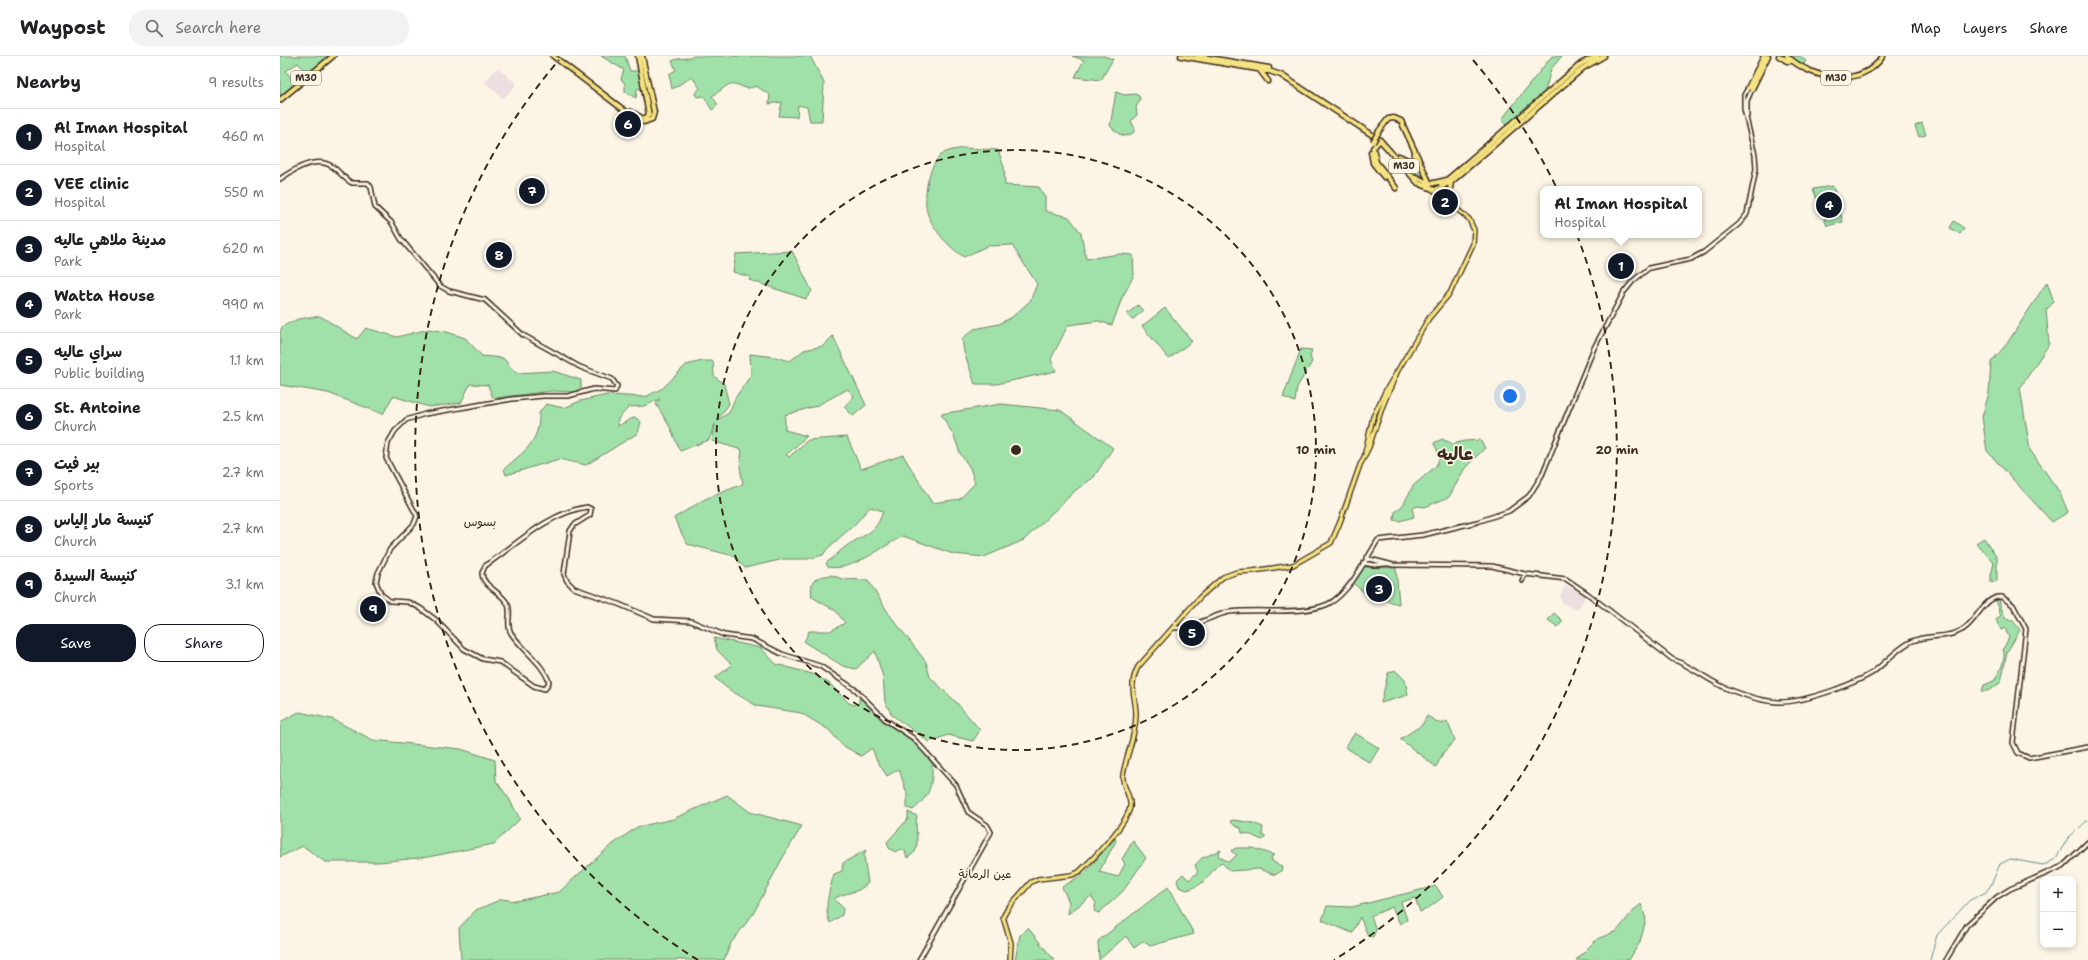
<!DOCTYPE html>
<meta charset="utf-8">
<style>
:root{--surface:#fff;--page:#f2f2f2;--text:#202124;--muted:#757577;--line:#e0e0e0;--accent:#111827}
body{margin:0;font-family:"Shantell Sans","Playpen Sans Arabic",sans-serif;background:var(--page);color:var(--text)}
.controls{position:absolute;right:12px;bottom:12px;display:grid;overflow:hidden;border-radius:8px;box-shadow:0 2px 6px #0003}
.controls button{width:36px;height:36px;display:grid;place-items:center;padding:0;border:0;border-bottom:1px solid var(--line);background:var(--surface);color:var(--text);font:20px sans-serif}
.you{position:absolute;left:1230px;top:340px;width:14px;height:14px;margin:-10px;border:3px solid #fff;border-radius:50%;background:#1a73e8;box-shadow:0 0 0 6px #1a73e833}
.badge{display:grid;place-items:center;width:26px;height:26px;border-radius:50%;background:var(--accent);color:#fff;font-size:13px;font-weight:700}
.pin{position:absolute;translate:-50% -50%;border:2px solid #fff;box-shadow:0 1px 4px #0006}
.popup{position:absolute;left:1260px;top:130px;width:162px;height:52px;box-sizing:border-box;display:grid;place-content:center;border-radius:8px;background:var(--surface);filter:drop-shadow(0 1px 3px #0005);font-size:13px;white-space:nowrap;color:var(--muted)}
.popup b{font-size:15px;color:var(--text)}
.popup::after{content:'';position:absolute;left:50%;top:100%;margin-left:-8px;border:8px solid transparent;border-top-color:var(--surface)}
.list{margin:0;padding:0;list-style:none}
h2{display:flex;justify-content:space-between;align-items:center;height:52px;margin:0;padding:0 16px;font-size:17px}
h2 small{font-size:13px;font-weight:400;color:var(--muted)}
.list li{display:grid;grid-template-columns:26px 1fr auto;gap:12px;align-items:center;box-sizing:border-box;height:56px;padding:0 16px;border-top:1px solid var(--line)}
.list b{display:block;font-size:15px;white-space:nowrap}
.list p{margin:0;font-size:13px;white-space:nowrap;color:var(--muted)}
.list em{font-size:13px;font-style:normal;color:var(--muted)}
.actions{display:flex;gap:8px;padding:12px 16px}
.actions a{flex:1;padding:9px 0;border:1px solid var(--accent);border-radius:16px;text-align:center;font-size:14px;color:var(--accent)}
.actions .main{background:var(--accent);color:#fff}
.icon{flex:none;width:22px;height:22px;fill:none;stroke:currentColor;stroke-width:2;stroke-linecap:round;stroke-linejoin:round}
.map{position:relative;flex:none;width:1808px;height:904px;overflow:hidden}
header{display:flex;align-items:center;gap:24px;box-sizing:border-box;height:56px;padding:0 20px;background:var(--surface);border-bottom:1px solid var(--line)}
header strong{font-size:19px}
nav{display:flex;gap:22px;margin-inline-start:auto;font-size:14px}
.search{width:280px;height:36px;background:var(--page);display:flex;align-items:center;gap:10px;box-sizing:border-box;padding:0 14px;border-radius:16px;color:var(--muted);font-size:15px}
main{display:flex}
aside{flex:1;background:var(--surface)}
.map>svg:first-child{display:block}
.built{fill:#eddee0}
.green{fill:#a0e1aa;stroke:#6e8664}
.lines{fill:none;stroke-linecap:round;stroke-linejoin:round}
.stream{stroke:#658d91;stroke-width:1}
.secondary-casing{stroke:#3b2a1e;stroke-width:6}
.primary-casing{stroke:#3b2a1e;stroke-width:6}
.motorway-casing{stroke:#3b2a1e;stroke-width:7}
.secondary{stroke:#fcf5e5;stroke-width:3}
.primary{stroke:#f5e382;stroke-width:3.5}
.motorway{stroke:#f5e382;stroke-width:4}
.motorway-bridge-casing{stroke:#3b2a1e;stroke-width:7;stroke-linecap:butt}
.motorway-bridge{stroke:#f5e382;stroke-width:4}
.ring{fill:none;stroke:#3b2a1e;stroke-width:2;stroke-dasharray:7 5}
.labels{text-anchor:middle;stroke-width:3.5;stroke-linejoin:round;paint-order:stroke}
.shield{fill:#fcf5e5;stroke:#75675a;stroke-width:1}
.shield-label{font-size:9px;font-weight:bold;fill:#3b2a1e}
.quarter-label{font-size:12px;fill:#3b2a1e;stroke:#fcf5e5}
.town-label{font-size:18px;font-weight:bold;fill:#3b2a1e;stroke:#fcf5e5}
.centre{fill:#3b2a1e;stroke:#fcf5e5;stroke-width:2}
.ring-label{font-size:12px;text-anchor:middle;font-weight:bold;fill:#3b2a1e;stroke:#fcf5e5;stroke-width:3.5;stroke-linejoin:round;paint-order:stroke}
</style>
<header>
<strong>Waypost</strong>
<div class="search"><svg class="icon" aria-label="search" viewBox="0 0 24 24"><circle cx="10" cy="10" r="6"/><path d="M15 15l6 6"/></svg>Search here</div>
<nav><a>Map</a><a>Layers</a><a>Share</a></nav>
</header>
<main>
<aside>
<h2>Nearby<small>9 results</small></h2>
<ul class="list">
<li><span class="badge">1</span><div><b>Al Iman Hospital</b><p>Hospital</p></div><em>460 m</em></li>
<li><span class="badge">2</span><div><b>VEE clinic</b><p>Hospital</p></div><em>550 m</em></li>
<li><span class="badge">3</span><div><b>مدينة ملاهي عاليه</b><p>Park</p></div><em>620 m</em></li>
<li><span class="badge">4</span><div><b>Watta House</b><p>Park</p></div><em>990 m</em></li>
<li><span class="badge">5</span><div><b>سراي عاليه</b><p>Public building</p></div><em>1.1 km</em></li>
<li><span class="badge">6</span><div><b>St. Antoine</b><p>Church</p></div><em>2.5 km</em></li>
<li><span class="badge">7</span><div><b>بير فيت</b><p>Sports</p></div><em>2.7 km</em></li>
<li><span class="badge">8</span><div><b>كنيسة مار إلياس</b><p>Church</p></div><em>2.7 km</em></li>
<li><span class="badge">9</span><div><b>كنيسة السيدة</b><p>Church</p></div><em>3.1 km</em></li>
</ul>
<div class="actions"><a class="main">Save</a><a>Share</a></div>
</aside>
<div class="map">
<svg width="1808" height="904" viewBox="0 0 1808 904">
<rect width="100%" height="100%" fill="#fcf5e5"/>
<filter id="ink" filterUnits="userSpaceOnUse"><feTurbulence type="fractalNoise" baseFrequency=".025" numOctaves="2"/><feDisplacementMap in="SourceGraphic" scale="8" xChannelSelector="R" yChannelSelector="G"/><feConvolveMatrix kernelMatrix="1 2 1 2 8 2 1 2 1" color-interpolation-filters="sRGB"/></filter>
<g filter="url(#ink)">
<!-- built -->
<path class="built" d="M219 13 237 28 223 43 205 26 215 14Z
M1285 529 1306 539 1298 554 1283 548 1280 541Z"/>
<!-- green -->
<path class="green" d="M0 0H50L28 18 18 7 6 15 15 28 0 40Z
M321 0H345L350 15H362L366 32 357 33 356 42 345 36V28L341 23 344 14Z
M414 0H530L544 27 542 65H530L527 51 518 49 517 61 499 60 502 46 489 48 490 39 476 30C463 36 461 27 451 28 448 28 436 38 432 40L438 49 432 54 424 40 417 41 415 37 420 32 412 21 392 33 389 18 396 14 392 5C399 1 406 4 414 0Z
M792 0H824L833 3 821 24 795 21 804 4Z
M1272 0H1282L1271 13 1264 39 1233 75 1222 63Z
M1502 0H1520L1526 5 1521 12Z
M836 36 844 39 855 38 859 40 860 44 856 51 857 59 851 65 855 73 853 77 846 80 839 78 830 70Z
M1642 67 1646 79 1639 81 1635 70Z
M685 92 718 94 724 111 725 129 759 131 765 141V155L789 161 801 177 806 203 839 198 853 199 854 219 842 242 832 269 818 265 788 269 771 303 776 315 717 328H695L684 296 682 283 694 273 719 268 732 261 750 245 757 228 732 189 707 190 684 201C669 191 655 176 648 159 642 143 648 106 664 97 669 94 678 93 685 92Z
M1136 104 1135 108 1142 121 1145 120V124L1140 122 1128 108Z
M1553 130 1563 166 1547 170 1533 133Z
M1674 165 1684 172 1680 178 1670 172Z
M512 195 532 235 526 243 469 224 470 221 453 216 456 198Z
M1767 226 1774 246 1766 254 1769 288 1740 332 1750 394 1780 437 1788 456 1772 466 1707 395 1702 361 1709 337 1711 306 1726 289Z
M858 249 863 255 852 264 847 258Z
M885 252 912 285 889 303 862 270Z
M40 260 77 283 86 272 117 281 149 273 167 276 185 282 202 300 223 302 236 317 273 315 301 324V332L295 336 271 335 216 342 212 340 208 329 190 328 181 347 149 351 113 340 103 358 48 337 0 329V275L3 270 18 263Z
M553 280 586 349 573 360 564 351 574 340 568 333 536 350 505 359V374L527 380 506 399 509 401 528 384 567 381 581 413 623 399 652 447 680 443 695 427 690 412 680 397 674 380 661 358 721 348 780 354 833 392 814 421 796 434 744 484 704 501 673 498 623 480C601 491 572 516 548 511L546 507C554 502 560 494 568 489 586 477 596 478 603 455L590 451 575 468 547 493 543 499 528 503H504L465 512 454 500 407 488 394 462 425 443 463 428 460 411 462 394 432 385 435 368 429 384 400 395 390 371 376 348 380 343 364 350 349 351 338 363V370L355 361 361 366 358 377 306 409 279 403 226 419 224 413C244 395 260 387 259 357L266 348 284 352 300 345 327 339 365 341 383 332 406 309 422 305H433L434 320 444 328 449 348 437 364 449 357 455 342 471 319 470 298 495 301 510 305 524 294 543 290Z
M1021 293 1032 294 1030 300 1032 306 1017 331 1015 346 1003 341Z
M1162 383 1173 388 1184 385 1200 384 1205 392 1185 412 1169 441 1145 451 1139 450 1132 452 1134 461 1119 465 1114 464 1115 456 1123 449 1133 430 1156 410 1160 401 1154 387Z
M1704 482 1717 502V525L1711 527V519L1714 507 1696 487Z
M1083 511 1116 512 1119 548 1088 540 1073 527Z
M552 519 562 523 588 524 609 558 646 606 650 621 676 646 700 674 693 685 668 679 649 686 612 659 605 646 603 621 595 595 576 613 563 610 524 586 529 575H550L565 567 556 555 532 541C529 523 536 521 552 519Z
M1716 544H1720V549L1726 563 1733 565 1740 574 1727 596 1721 626 1709 635H1702L1704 629 1714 625C1719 616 1727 604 1723 593L1729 582 1725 572 1721 574 1716 564 1721 559 1718 556 1719 553Z
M1274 557 1283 565 1278 571 1268 564Z
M434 582 481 592 496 608 536 619 550 628 569 647 575 649 579 647V642L587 648 603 666 623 678 635 687 652 707C653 729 650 740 633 754L627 752V738L619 713 607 720 596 703 592 692 581 700 562 689 549 674 521 657 477 650 448 633 435 622 452 609 437 594Z
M1115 614 1125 624 1128 639 1101 647 1108 617Z
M19 656 52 663 93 684 181 693 215 704 216 725 228 741 240 763 214 788 148 801 99 806H45L23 790 0 801V666Z
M1147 660 1161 668 1167 665 1175 684 1163 697 1156 711 1120 683 1142 669Z
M1075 677 1099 692 1090 707 1065 691Z
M447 739 470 756 522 770 502 803 473 858 451 887 444 904H181L179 872 196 854 222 843 236 845 279 836 329 791 357 771 393 763Z
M628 756 637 760C634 772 640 784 635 796L627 802 625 795 620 793 615 796 609 792 607 786 628 763Z
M953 764 973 767 983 771 982 779 986 781 982 784 969 778 962 777 961 772 955 770 950 765Z
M835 782 836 785 819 816 838 821 845 808 842 803 853 785 866 802 843 835 819 857 814 855 816 847 811 840 788 858 789 846 782 831 805 817Z
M956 792H973L994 799 991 801 993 806 1002 810 1001 815 995 819 979 813 950 815 941 806C926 819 929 827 907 834L899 831 897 824 903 818 909 824 918 816 915 809 922 802 941 794 938 800 949 806 957 799 951 795Z
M586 794 584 800 588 827C576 839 566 835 554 843L563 852 562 859 550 867C543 853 550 832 554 818L562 815 563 807Z
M1156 830 1163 841 1147 853 1140 856 1135 842 1121 846 1127 864 1120 868 1112 851 1091 860 1096 874 1093 881 1088 880 1080 861 1072 877 1042 864 1047 850 1072 851Z
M888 831 914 878 870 890 864 885 854 892 846 880 819 904 818 885Z
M1361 848 1366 863 1360 886 1349 904H1296L1317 883 1337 875 1354 854Z
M748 872 774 904H735L740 879Z"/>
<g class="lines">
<!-- stream -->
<path class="stream" d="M1650 904 1657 879 1690 844 1706 836 1711 829 1720 808 1730 803 1763 809 1769 807 1776 802 1788 782 1808 764"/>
<defs>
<path id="secondary" d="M1467 60V45L1472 33
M0 123C14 113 37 99 53 111 60 116 64 123 72 127H88L91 131 95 151 112 167 121 183 160 230 169 235 205 244 243 279 300 311 332 323 337 330 335 335 314 333 288 340H263L232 343 145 358 126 364 115 375 108 387 106 402 137 460 134 468 110 493 98 517 96 526 101 538 110 545 128 546 140 552 156 564 184 593 203 603 220 606 254 630 265 633 269 626C263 607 242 594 231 577 225 567 233 556 227 547 221 536 202 530 202 517L205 510C237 488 268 457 307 451L311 453 310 459 294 469 290 475 284 518 287 525 294 532 336 547 374 563 411 565 444 579 472 583 502 598 540 610 576 634 606 664 633 682 676 729 688 756 707 769 711 776 639 904
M1086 502 1113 509 1212 510 1245 518 1286 523 1308 538 1392 603C1412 610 1428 625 1448 633 1491 650 1507 650 1551 635 1565 630 1579 625 1592 617 1604 608 1614 596 1627 588 1643 577 1665 584 1682 574 1697 566 1704 539 1722 541L1733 549 1746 573 1733 687 1738 697 1749 702 1808 691
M1083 507 1094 509 1106 508
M1242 525 1245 518
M893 572C912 573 930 560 949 556 966 554 983 555 1000 555 1015 555 1035 554 1048 548 1068 539 1087 502 1098 484L1143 479 1197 466 1229 455 1249 440 1262 419 1314 292 1344 236 1353 225 1369 212 1411 203 1424 196 1459 168 1467 158 1476 113 1475 99 1464 53V39L1468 32
M1666 904 1687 869 1717 841 1730 833 1783 810 1808 786"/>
<path id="primary" d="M1160 126 1168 143
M1085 397 1093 361 1105 336 1149 262 1170 237 1193 188 1194 174 1189 163 1151 132
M730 904 731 887 723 861 728 852 751 826 758 823 792 819 799 816C813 803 847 768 850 751 852 740 841 730 843 719 846 699 856 680 856 659 856 640 848 630 858 611L920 541 943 521 957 516 973 515 1013 509 1051 487 1060 466 1080 409 1089 391 1103 349 1118 314"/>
<path id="motorway" d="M273 0 357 64 364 66 372 63 374 56 362 0
M901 0 989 15 1001 19 1100 84 1138 127 1155 134 1171 126 1303 12 1324 0
M917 0 989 12
M1499 0 1507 5H1512
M1507 0C1532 24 1581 33 1603 0
M979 13 988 25
M1468 32 1484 0
M1472 33 1488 0
M0 44 53 0
M351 56 364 63 369 59 358 0
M1099 75 1108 63 1114 62 1121 65 1150 128
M1100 84 1093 92 1096 106 1116 132
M1091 96 1093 107 1104 121
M1119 100 1130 105 1134 102 1135 97
M1136 121 1150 128 1167 124 1301 8 1317 0
M1168 144 1171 127"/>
</defs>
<!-- secondary casing -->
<use href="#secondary" class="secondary-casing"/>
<!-- primary casing -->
<use href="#primary" class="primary-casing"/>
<!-- motorway casing -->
<use href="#motorway" class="motorway-casing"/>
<!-- secondary -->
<use href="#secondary" class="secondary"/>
<!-- primary -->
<use href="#primary" class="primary"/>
<!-- motorway -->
<use href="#motorway" class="motorway"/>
<defs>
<path id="motorway-bridge" d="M1093 86 1099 75"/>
</defs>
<!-- motorway-bridge casing -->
<use href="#motorway-bridge" class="motorway-bridge-casing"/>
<!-- motorway-bridge -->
<use href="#motorway-bridge" class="motorway-bridge"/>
</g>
</g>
<!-- distance rings -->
<g class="ring">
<circle cx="736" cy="394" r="300"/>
<path d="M418 904A601 601 0 0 1 279 4M1193 4A601 601 0 0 1 1054 904"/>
</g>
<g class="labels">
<!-- shield labels -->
<g class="shield">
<rect x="11" y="15" width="30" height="14" rx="3"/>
<rect x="1541" y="15" width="30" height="14" rx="3"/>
<rect x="1109" y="103" width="30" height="14" rx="3"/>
</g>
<g class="shield-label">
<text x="26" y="25">M30</text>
<text x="1556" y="25">M30</text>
<text x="1124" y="113">M30</text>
</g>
<!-- quarter labels -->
<g class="quarter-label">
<text x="200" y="470">بسوس</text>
<text x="705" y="822">عين الرمانة</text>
</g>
<!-- town labels -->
<g class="town-label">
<text x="1175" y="404">عاليه</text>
</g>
</g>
<circle cx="736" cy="394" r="6" class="centre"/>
<g class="ring-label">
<text x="1036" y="398">10 min</text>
<text x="1337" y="398">20 min</text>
</g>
</svg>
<div class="controls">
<button>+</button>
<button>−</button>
</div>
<div class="you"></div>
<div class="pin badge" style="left:1341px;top:210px">1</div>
<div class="popup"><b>Al Iman Hospital</b>Hospital</div>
<div class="pin badge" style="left:1165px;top:146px">2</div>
<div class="pin badge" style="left:1099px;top:533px">3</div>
<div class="pin badge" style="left:1549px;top:149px">4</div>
<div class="pin badge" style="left:912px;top:577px">5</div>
<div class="pin badge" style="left:348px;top:68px">6</div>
<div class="pin badge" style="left:252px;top:135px">7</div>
<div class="pin badge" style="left:219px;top:199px">8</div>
<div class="pin badge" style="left:93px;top:553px">9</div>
</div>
</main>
